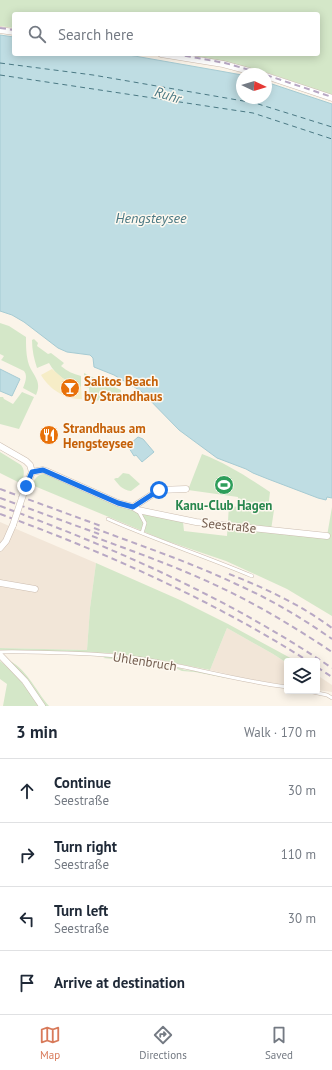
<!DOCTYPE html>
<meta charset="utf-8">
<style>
:root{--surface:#fff;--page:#f6f6f7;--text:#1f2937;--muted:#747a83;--line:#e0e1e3;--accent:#d87a5a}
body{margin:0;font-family:"PT Sans",sans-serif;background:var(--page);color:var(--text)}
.controls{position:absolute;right:12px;bottom:12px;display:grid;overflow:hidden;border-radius:4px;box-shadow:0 2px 10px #0003}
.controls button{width:36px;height:36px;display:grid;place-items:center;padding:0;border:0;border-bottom:1px solid var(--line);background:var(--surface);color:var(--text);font:20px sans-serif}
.compass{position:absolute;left:236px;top:68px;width:36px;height:36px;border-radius:50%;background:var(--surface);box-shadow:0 2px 10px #0003;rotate:94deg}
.stop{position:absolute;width:12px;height:12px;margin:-9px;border:3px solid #1a73e8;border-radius:50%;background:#fff}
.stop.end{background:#1a73e8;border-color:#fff;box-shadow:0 1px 4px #0008}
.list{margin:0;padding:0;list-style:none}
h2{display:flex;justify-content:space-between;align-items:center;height:52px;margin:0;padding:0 16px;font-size:17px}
h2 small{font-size:13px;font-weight:400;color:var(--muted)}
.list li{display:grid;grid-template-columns:26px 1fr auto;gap:12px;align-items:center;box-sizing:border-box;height:64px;padding:0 16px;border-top:1px solid var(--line)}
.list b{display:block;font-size:15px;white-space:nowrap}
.list p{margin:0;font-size:13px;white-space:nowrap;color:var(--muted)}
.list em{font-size:13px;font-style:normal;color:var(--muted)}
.icon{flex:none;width:22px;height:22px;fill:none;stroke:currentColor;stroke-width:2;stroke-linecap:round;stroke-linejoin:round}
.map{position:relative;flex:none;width:332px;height:706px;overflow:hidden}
.search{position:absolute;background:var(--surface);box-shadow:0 2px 10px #0003;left:12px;right:12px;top:12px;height:44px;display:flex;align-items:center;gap:10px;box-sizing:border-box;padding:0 14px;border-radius:4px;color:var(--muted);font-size:15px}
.sheet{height:308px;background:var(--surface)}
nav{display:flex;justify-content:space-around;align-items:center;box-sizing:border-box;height:56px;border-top:1px solid var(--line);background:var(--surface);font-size:11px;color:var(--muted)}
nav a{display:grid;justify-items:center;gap:2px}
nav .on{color:var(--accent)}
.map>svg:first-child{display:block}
.residential{fill:#f2e6d8}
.green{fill:#d4e7c8}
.sand{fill:#f6edc7}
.water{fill:#bfdde3;stroke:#a6cbd3}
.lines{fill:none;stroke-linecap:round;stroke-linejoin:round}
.ferry{stroke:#4b7984;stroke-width:1;stroke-dasharray:5 4;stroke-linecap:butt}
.service-casing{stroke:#ccbdb0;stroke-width:4}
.minor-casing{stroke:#ccbdb0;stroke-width:7}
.service{stroke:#fff;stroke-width:3}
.minor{stroke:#fff;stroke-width:6}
.rail{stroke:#b8a8c4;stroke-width:2;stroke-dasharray:6 4;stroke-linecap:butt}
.minor-bridge-casing{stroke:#ccbdb0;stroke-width:7;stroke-linecap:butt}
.minor-bridge{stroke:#fff;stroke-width:6}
.route{stroke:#1a73e8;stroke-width:5}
.labels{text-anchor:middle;stroke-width:3;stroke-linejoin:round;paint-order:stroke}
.food-label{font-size:13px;font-weight:bold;fill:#c56008;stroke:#fdf8ef;text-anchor:start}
.leisure-label{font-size:13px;font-weight:bold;fill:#27864d;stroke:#fdf8ef}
.street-label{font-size:13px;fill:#735d4f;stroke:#fdf8ef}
.water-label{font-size:14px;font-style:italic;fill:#4b7984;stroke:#fdf8ef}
</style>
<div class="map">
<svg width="332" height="706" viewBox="0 0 332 706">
<rect width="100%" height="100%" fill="#fbf4e9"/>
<!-- residential -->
<path class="residential" d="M0 522 28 534 96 563 90 608 87 650 0 648Z
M227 628 273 654 287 663V685L248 679 210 670Z
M317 675 332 685V692L317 690Z"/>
<!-- green -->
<path class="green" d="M0 0H332V95L256 69 176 54H318V14H14V28L0 26Z
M0 323 9 326 26 337C26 346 26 356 29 365 34 377 42 381 36 395L23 388C25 383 28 376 24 371L1 360 2 359 4 356 0 354Z
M34 339 38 343 37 346 48 354 51 353 64 363 61 366C67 371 73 374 81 376V387C67 382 56 376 49 363L37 368C34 359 32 350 32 340Z
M84 373 121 390V392C111 399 101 401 90 401L89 388 84 387Z
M22 392 34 397 19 429 0 424V397H3L4 399 13 404Z
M0 452 21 465C26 471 23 477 22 484L0 473Z
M202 454C226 463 249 478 270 492L268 509 274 510 271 530 327 536 332 507V616L287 589 226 561 164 540 32 485C36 477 38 473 49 474L117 505 144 514 183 522 184 531 227 536 229 505 237 507 238 497 188 490Z
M123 473 129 474 140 484 131 491C122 490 119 485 114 479L116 478H118Z
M96 563 180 600 228 624 296 661H287V663L273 654 227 628 210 670 153 659 110 653 0 651V648L87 650 90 608Z
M107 656 119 657 145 661 174 666 185 670 197 671 231 679 195 672 182 671 173 667 147 662 103 658Z
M6 659C26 667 35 690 49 706H44Z
M0 661C16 673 28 690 40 706H3L7 684 0 679Z"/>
<!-- sand -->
<path class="sand" d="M52 369 65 380 81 387 82 399C77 399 73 399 69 397 57 394 47 385 41 375Z"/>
<!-- water -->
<path class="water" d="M0 35 14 37V54H123L220 71 242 75V98H266V82L332 104V498L327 497 326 500 318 498 268 479 253 473 246 469 217 458 179 430 141 391 114 375 94 367 93 358 90 355 67 352 58 348 24 322 12 315 0 311Z
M0 369 20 379 12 396 0 391Z
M138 437 143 439 154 452 142 462 136 455 134 456 129 448 130 444Z"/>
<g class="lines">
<!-- ferry -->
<path class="ferry" d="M0 63 93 75 255 103 332 127
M0 75 253 113 332 139"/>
<defs>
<path id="service" d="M138 510 145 523 142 533
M108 519C155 540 205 556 252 576
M0 652C22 651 45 653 67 653 93 654 118 655 143 659 191 667 239 681 287 687
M308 691 327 695 332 698"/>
<path id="minor" d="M0 30 14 32
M161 54 223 64 260 74
M266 76 332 98
M0 446 26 461 30 465 32 472 26 486
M32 472 43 470 46 471 118 503 133 507 159 490 186 489
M133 507 138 510 196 522 327 536
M0 548 6 541 13 525
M0 583 35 589
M0 655 25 681 42 706"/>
</defs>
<!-- service casing -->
<use href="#service" class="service-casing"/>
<!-- minor casing -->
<use href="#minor" class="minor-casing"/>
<!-- service -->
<use href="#service" class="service"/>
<!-- minor -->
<use href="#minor" class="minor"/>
<!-- rail -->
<path class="rail" d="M0 28 14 30
M175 54 225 63 264 74
M266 75 332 97
M0 489 101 526
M0 498 99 534
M0 506C115 548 230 599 332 668
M0 514C107 553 212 600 308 661
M94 528C141 546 190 562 236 584 270 599 302 618 332 639
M92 536C132 551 172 565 211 583 253 602 293 626 332 652
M229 574C265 588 301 605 332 628
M317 667 332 677"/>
<defs>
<path id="minor-bridge" d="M13 525 26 486"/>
</defs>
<!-- minor-bridge casing -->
<use href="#minor-bridge" class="minor-bridge-casing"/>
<!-- minor-bridge -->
<use href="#minor-bridge" class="minor-bridge"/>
</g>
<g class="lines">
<!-- route -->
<path class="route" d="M26 486 32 472 43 470 118 503 133 507 159 490"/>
</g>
<!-- icons -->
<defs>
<symbol id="bar-disc" viewBox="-11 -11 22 22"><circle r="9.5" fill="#e8710a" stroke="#fdf8ef"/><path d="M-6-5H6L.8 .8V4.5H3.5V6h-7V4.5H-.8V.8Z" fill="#fff"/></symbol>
<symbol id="restaurant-disc" viewBox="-11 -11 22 22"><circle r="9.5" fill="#e8710a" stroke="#fdf8ef"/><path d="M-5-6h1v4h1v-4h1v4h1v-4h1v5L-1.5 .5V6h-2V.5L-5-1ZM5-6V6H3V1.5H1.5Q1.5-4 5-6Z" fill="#fff"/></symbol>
<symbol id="stadium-disc" viewBox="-11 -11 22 22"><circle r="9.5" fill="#2e9e5b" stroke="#fdf8ef"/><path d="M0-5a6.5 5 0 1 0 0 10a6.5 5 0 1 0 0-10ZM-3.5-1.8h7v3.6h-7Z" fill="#fff"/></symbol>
</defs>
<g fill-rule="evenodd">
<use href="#bar-disc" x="59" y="377" width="22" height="22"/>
<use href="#restaurant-disc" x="38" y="424" width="22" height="22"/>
<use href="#stadium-disc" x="213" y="474" width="22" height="22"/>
</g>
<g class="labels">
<!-- food labels -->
<g class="food-label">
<text x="84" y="386">Salitos Beach<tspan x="84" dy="15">by Strandhaus</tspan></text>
<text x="63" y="433">Strandhaus am<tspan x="63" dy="15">Hengsteysee</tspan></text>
</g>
<!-- leisure labels -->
<g class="leisure-label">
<text x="224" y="510">Kanu-Club Hagen</text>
</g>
<!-- street labels -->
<g class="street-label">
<text transform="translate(229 525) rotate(6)" y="5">Seestraße</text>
<text transform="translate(145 661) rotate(9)" y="5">Uhlenbruch</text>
</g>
<!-- water labels -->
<g class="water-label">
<text transform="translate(168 95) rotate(17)" y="5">Ruhr</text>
<text x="151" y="223">Hengsteysee</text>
</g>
</g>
</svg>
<div class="controls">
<button><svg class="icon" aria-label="layers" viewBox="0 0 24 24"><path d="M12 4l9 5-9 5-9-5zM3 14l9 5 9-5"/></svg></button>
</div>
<svg class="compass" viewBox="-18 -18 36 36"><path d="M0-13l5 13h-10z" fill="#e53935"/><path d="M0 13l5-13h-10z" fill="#747a83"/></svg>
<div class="stop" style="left:159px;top:490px"></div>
<div class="stop end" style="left:26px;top:486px"></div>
<div class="search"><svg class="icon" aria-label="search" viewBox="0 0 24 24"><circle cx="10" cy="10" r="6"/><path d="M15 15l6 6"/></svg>Search here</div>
</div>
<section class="sheet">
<h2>3 min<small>Walk · 170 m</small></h2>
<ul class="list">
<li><svg class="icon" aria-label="ahead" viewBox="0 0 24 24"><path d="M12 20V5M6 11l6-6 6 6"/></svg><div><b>Continue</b><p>Seestraße</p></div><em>30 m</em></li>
<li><svg class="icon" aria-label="right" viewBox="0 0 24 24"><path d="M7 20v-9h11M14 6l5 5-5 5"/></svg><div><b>Turn right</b><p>Seestraße</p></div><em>110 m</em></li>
<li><svg class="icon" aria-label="left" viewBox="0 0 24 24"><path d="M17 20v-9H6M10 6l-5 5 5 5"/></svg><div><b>Turn left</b><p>Seestraße</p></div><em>30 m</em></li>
<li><svg class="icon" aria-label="arrive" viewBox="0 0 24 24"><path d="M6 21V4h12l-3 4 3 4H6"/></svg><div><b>Arrive at destination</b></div></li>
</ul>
</section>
<nav>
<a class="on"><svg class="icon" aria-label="map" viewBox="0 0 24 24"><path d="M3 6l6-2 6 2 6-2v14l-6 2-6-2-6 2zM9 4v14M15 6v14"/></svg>Map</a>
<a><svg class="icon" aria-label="directions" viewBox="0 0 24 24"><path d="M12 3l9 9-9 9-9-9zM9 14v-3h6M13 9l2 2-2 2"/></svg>Directions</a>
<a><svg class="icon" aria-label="saved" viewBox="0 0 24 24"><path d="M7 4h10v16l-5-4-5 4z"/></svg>Saved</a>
</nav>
